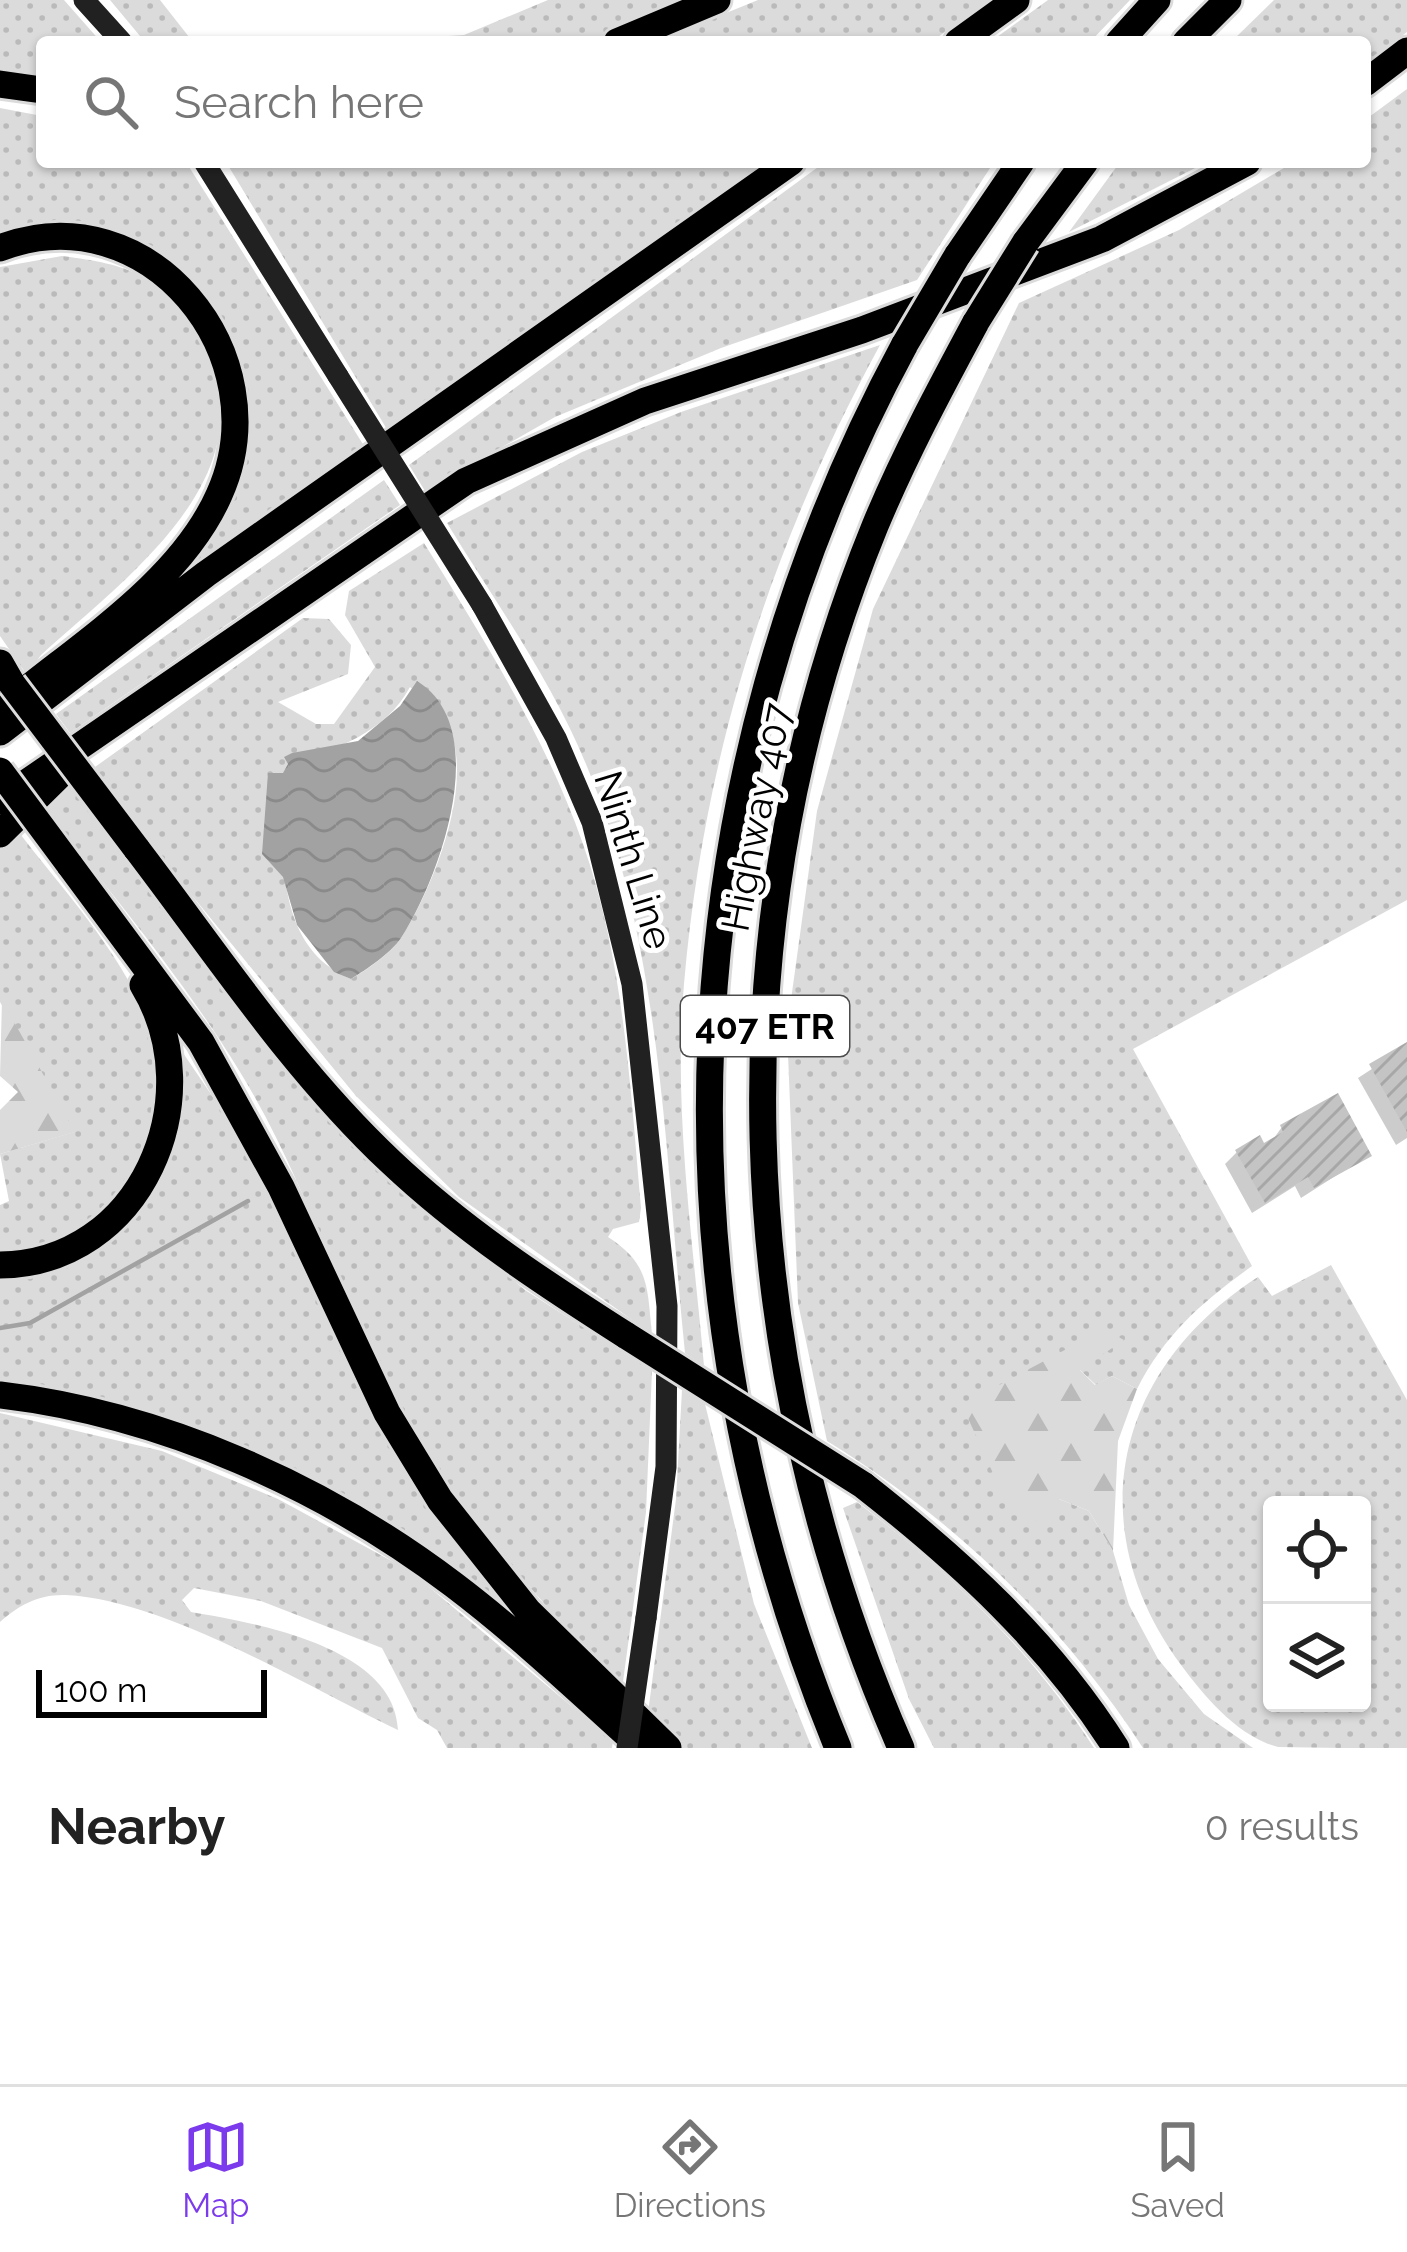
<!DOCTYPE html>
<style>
:root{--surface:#fff;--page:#f6f6f6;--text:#222;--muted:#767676;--line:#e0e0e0;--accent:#7c3aed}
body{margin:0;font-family:Raleway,sans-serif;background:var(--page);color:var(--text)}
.controls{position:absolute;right:36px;bottom:36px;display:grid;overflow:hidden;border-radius:12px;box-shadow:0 3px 9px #0004}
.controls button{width:108px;height:108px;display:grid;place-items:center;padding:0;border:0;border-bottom:3px solid var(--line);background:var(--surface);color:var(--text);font:60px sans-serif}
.scale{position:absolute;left:36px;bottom:30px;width:231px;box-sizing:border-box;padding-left:12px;border:6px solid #000;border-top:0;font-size:33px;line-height:42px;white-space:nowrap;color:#000;-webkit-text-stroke:9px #fff;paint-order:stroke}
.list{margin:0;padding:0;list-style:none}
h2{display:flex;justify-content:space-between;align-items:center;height:156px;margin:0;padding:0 48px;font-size:51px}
h2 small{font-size:39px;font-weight:400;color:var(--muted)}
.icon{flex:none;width:66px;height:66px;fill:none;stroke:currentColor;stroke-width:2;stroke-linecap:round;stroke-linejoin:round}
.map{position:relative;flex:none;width:1407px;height:1748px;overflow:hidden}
.search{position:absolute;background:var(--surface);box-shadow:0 3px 9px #0004;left:36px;right:36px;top:36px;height:132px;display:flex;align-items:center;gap:30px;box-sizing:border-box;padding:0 42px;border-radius:12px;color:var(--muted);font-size:45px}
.sheet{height:336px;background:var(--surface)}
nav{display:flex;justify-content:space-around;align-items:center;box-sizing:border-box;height:168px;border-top:3px solid var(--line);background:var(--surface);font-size:33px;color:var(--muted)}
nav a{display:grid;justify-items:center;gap:6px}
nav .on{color:var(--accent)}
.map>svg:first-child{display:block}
.grass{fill:url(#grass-dots);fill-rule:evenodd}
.forest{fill:url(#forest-firs)}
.water{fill:url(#water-waves)}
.shadow{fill:#0003}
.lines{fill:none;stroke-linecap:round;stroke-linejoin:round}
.stream{stroke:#a2a2a2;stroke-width:4.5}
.building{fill:url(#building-hatch)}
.highway-casing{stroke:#dbdbdb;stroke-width:33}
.secondary{stroke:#212121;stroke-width:21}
.highway{stroke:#000;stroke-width:27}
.highway-bridge-casing{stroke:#dbdbdb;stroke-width:33;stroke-linecap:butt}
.secondary-bridge{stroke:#212121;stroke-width:21}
.highway-bridge{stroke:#000;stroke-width:27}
.labels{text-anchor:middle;stroke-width:10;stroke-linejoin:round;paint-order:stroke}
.shield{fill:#fff;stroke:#4c4c4c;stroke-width:3}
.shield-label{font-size:36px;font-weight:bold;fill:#000}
.street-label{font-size:39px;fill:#000;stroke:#fff}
</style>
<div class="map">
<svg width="1407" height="1748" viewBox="0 0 1407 1748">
<defs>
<pattern id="grass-dots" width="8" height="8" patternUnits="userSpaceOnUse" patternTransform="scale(3)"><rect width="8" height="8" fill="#dbdbdb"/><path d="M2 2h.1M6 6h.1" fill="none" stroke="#bababa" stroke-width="1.8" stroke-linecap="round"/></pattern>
<pattern id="forest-firs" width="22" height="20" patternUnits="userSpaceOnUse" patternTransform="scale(3)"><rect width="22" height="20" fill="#dbdbdb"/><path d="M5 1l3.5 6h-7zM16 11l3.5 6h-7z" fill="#bababa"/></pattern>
<pattern id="water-waves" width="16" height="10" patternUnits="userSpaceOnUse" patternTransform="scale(3)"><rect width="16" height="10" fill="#a2a2a2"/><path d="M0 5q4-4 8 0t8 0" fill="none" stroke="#8a8a8a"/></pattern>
<pattern id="building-hatch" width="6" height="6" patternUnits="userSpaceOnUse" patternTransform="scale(3)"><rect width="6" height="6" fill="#c4c4c4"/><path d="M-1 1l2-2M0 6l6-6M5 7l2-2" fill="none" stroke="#a7a7a7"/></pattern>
</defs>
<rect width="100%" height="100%" fill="#fff"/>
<!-- grass -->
<path class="grass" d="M0 0H64L101 42H42V88L0 81Z
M110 0H160L193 42H145Z
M548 0H699L588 42H355L464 35Z
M758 0H990L931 42H655Z
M1048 0H1130L1090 42H990Z
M1274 0H1407V32L1365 63V42H1231Z
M1407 89V900L1133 1049 1252 1266C1202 1302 1165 1334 1137 1389L1112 1376 1096 1385 1079 1369 963 1405 1059 1499 1089 1511 1113 1551 1129 1605 1158 1659 1204 1714 1253 1748H1143C1062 1623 954 1519 827 1441L798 1303 787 1029 817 811 873 609 1019 303 1179 230 1294 162H1365V120Z
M0 108 42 116V162H186L366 449 109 637C150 596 208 554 232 499 280 385 204 231 72 224 49 223 23 232 0 238Z
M226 162H763L388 431Z
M825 162H994L917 280 721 348 555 417 425 491 409 465Z
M1120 162H1207L1069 232Z
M62 256C130 265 158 273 196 335 280 468 129 575 41 655L27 675 0 636V267Z
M880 345C770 547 704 754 684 984 673 1110 693 1241 704 1366L685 1353C665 1159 663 951 588 769 553 682 496 603 447 523L582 452 681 412Z
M384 480 400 505 70 733 56 714Z
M424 543C484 640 545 736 583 844 624 961 630 1085 641 1208L639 1222 613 1229 608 1237C650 1264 647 1287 652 1334L459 1197 356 1096 149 843 95 767 303 618 329 619 351 645 348 674 278 702 316 724H334L375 667 345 615 349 591ZM410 687C420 696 437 706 444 718 480 775 433 888 401 938 390 954 368 969 351 979 271 946 283 844 283 774L289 764C337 749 385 733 410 687Z
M72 784 373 1163 525 1290 652 1371 646 1512 622 1689C535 1595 447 1500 388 1386 335 1283 301 1171 240 1072 183 978 110 893 44 807Z
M18 831C81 915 193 1023 152 1138 148 1152 136 1166 128 1178 97 1230 59 1246 0 1253V1205L9 1201 0 1154 74 1132 0 1002V849Z
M183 1053 249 1150 367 1406 439 1525 514 1611 508 1617 310 1483 0 1387V1275C32 1256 133 1208 153 1187 184 1154 183 1094 183 1053Z
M1331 1265 1407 1400V1748C1368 1748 1316 1748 1278 1747 1237 1736 1205 1697 1181 1665 1078 1525 1116 1368 1258 1277L1272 1296ZM1272 1505H1362V1703H1272Z
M682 1390 705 1404 754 1604 812 1748H682L648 1713 676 1499Z
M0 1413 162 1451 278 1499 410 1571 613 1741 612 1748H447L437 1730 418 1718 382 1648 261 1601 194 1588 182 1600 191 1612C256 1623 395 1647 398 1730 306 1686 166 1600 66 1595 39 1594 19 1605 0 1622Z
M857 1502C948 1571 1032 1651 1094 1748H934L909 1699 843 1508Z"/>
<!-- forest -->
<path class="forest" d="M2 1000 75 1132 0 1154V1110L18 1092 0 1076Z
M1104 1329 1124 1340 1080 1370 1095 1385 1112 1376 1137 1389 1118 1441 1113 1551 1089 1511 1059 1499 1044 1525 1007 1504 962 1405Z"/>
<!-- water -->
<path class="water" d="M417 681C495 729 438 881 401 938 390 954 367 969 351 979L334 972 297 925 283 877 262 854 268 773H283L288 764 284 757 292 753 358 741 400 706Z"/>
<!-- shadow -->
<path class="shadow" d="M1407 1046V1138L1396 1145 1358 1078Z
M1282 1127 1368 1155 1301 1198 1295 1186 1252 1213 1225 1164 1237 1152 1271 1142Z"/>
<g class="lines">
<!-- stream -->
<path class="stream" d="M0 1328 30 1323 248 1201"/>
</g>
<!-- building -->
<path class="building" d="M1407 1042V1132L1369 1064Z
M1338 1093 1372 1156 1314 1188 1308 1177 1265 1203 1235 1150 1260 1135 1264 1143 1283 1132 1280 1125Z"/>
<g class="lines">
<defs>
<path id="highway" d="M617 42 717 0
M958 42 1016 0
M1119 42 1157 0
M1186 42 1228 0
M1365 83 1407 51
M0 84 42 90
M1025 243 1085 162
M0 248C148 191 282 356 219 495 180 583 79 645 7 705
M957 256 1021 162
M0 663 12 684
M0 732 206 574 791 162
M0 801 466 481 645 401 862 330 1102 239 1247 162
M0 834 64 771
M136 848C217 954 293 1070 391 1162 463 1230 544 1283 627 1336
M69 864 201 1042 281 1187 387 1413 440 1500 528 1611 668 1748
M0 1265C141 1264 212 1098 143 985
M0 1395C162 1414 325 1487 454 1585 520 1635 581 1693 642 1748
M863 1485C960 1561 1050 1643 1116 1748
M838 1748C648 1286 667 785 905 344
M901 1748C730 1358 713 923 875 526 904 456 940 389 976 322"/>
</defs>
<!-- highway casing -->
<use href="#highway" class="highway-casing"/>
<!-- secondary -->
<path class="secondary" d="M84 0 122 42
M204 162 338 376
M482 605 556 738 592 822 632 984 667 1306 666 1467 646 1618"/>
<!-- highway -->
<use href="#highway" class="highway"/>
<defs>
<path id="highway-bridge" d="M976 322 1025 243
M905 344 957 256
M12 684 136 848
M0 771 69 864
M627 1336 863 1485"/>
</defs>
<!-- highway-bridge casing -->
<use href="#highway-bridge" class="highway-bridge-casing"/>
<!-- secondary-bridge -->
<path class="secondary-bridge" d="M338 376 482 605
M627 1748 646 1618"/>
<!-- highway-bridge -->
<use href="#highway-bridge" class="highway-bridge"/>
</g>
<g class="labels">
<!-- shield labels -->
<rect class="shield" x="681" y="996" width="168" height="60" rx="9"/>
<g class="shield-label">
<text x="765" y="1039">407 ETR</text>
</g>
<!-- street labels -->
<g class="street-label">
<text transform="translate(756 817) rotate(-79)" y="14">Highway 407</text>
<text transform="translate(634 860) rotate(73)" y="14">Ninth Line</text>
</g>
</g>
</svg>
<div class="controls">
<button><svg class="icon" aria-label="locate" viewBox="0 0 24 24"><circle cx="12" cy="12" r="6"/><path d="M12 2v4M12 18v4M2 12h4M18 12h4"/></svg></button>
<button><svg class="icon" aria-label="layers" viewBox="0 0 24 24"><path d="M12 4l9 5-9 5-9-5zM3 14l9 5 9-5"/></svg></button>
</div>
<div class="scale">100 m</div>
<div class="search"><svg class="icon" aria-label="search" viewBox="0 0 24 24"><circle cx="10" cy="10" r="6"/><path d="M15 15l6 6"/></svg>Search here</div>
</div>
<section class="sheet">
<h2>Nearby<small>0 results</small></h2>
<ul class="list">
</ul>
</section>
<nav>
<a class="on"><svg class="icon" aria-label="map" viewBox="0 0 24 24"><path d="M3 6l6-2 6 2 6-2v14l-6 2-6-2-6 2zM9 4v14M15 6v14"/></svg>Map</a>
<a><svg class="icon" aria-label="directions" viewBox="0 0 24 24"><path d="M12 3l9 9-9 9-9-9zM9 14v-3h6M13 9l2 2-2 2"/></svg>Directions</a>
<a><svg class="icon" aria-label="saved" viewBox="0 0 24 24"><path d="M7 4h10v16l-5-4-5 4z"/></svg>Saved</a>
</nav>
